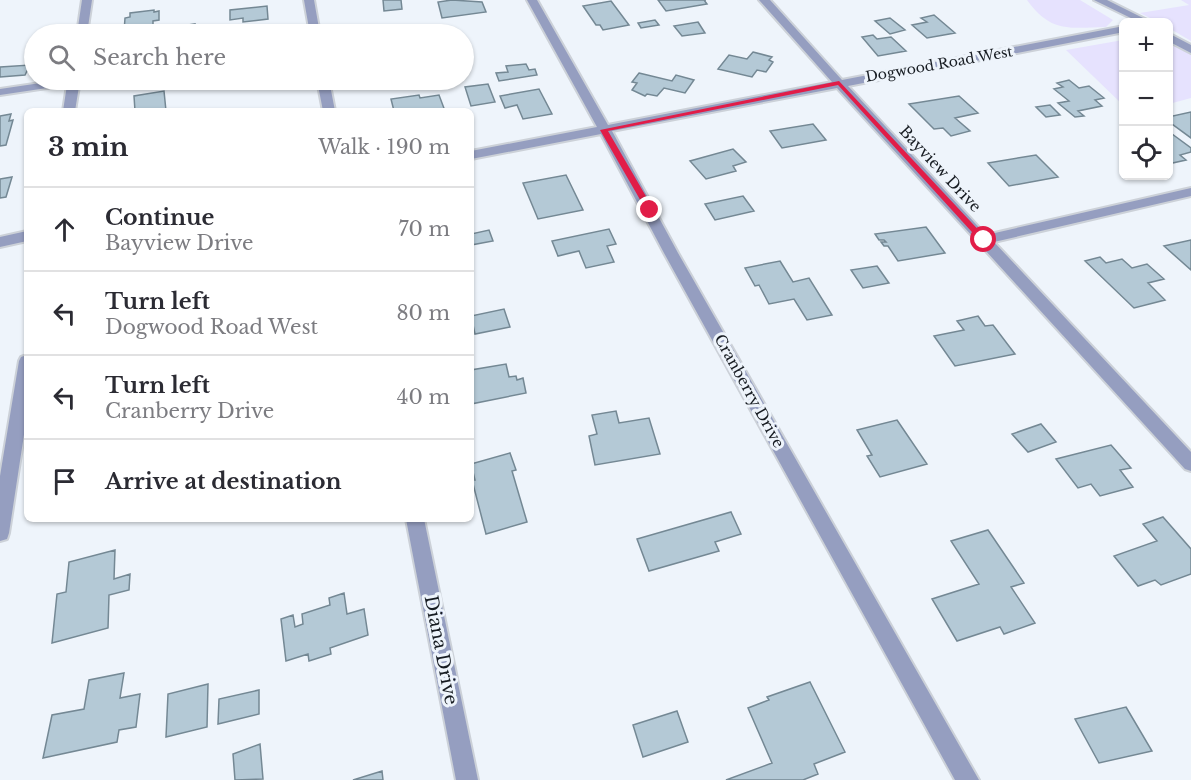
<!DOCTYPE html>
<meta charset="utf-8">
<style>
:root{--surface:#fff;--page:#f7f7f7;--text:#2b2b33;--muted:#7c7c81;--line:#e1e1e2}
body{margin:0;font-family:"Libre Baskerville",serif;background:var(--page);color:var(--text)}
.controls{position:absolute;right:18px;top:18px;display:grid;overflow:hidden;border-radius:9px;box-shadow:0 2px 4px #0004}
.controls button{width:54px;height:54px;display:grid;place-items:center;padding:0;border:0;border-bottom:2px solid var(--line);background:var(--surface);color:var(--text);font:30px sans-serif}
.stop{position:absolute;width:18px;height:18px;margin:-14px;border:4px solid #e11d48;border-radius:50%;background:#fff}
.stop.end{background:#e11d48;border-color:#fff;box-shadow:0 2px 6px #0008}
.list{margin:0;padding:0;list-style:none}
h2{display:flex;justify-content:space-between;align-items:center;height:78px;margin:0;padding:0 24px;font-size:26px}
h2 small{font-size:20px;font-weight:400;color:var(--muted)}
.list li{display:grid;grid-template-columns:39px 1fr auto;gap:18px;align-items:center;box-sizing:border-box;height:84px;padding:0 24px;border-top:2px solid var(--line)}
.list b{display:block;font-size:22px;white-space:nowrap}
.list p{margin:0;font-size:20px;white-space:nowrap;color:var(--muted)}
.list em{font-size:20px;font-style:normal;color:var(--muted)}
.icon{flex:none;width:33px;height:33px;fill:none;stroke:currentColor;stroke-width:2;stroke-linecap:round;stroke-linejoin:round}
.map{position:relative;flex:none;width:1191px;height:780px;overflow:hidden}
.search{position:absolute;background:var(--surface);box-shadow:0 2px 4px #0004;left:24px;top:24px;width:450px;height:66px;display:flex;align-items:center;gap:15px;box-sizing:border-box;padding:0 21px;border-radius:33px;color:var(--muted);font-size:22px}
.panel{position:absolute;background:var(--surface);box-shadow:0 2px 4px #0004;left:24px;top:108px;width:450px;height:414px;border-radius:9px}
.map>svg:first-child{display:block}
.green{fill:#e6e2fe}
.building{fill:#b4c9d6;stroke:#748894;stroke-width:1.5}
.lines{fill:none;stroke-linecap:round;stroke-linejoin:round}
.minor-casing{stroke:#ccd1d8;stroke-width:4}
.minor{fill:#959ec0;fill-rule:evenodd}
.route{fill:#e11d48}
.labels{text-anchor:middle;stroke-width:6;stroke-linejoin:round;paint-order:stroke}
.far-street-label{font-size:14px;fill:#171c22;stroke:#eef4fb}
.street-label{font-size:15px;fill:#171c22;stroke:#eef4fb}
.near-street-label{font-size:18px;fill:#171c22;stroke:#eef4fb}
</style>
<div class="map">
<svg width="1191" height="780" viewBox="0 0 1191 780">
<rect width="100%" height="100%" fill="#eef4fb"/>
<!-- green -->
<path class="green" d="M1027 0H1080L1113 20 1106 27C1069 28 1051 33 1027 0Z
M1181 0H1191V41L1169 28 1168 22H1158L1140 13 1189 5Z
M1123 40H1124L1123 105 1066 50Z
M1169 43 1191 55V98L1169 104Z"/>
<!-- building -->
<path class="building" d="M383 0H401L402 9 384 11Z
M452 0 482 2 486 12 442 18 438 2Z
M658 0H706H704L707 4 666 11Z
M611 1 629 25 603 30 600 25H596L583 6Z
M267 6 268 19 243 22V18L230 20V10Z
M154 10V12L159 11V20L153 21V28L124 32 125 18 130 17V13Z
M934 15 955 33 927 38 912 25 927 22 921 18Z
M890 18 905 30 890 34 875 21Z
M655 20 659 25 641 28 638 23Z
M698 22 705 33 682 36 674 26Z
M195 24V34H175L176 27Z
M873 35 877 39 891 37 906 51 878 56 862 37Z
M753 52 772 57 769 60 773 62 766 72 757 70 752 77 718 69 729 55 747 59Z
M526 64 529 70 535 69 537 75 499 81 496 73 508 72 506 66Z
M30 65 25 75 0 77V67Z
M639 73 672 81 676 75 694 80 685 93 664 88 657 96 647 94 645 96 632 90 637 83 632 82Z
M1069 80 1079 88 1089 86 1104 98 1095 100 1102 106 1078 111 1084 116 1075 117 1058 103 1069 101 1054 89 1063 87 1057 83Z
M488 84 495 102 471 106 465 87Z
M539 89 552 114 523 119 517 105 505 108 500 96Z
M164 91 166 111H135L134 96Z
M419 95 420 98 439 95 445 111H394L391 99Z
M959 96 978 113 955 118 970 131 951 136 943 128 934 129 909 104Z
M1050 105 1060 115 1046 117 1036 107Z
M1191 112V138L1168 121V117Z
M11 114 9 121 13 120 6 145 0 146V116Z
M813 124 826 140 782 148 770 131Z
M1168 131 1191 148V152L1180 155 1186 160 1168 164Z
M733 149 746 162 733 166 736 171 706 179 690 161Z
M1036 155 1058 177 1009 186 988 163Z
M566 175 583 210 538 219 523 183Z
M12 177 6 197 0 198V179Z
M743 196 754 211 715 220 705 204Z
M926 227 945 253 898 261 888 246H884L881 242H886L884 240H879L875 234Z
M609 229 616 244 607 246 614 262 586 268 579 251 558 256 552 241Z
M489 230 493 241 471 245V234Z
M1191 240V270L1164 246Z
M1100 257 1106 263 1122 259 1132 268 1147 264 1164 279 1148 283 1165 300 1134 308 1085 261Z
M780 261 793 282 809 278 832 315 807 320 794 299 769 304 759 285 755 286 745 268Z
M877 266 889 283 863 288 851 270Z
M504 309 510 327 475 334 471 316Z
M978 316 985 326 993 325 1015 354 955 366 934 336 964 330 957 321Z
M506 364 509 377 516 376 517 380 523 378 526 393 471 404V370Z
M616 411 619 423 649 418 660 454 595 465 589 436 597 434 592 415Z
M897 420 927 464 880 477 867 456 872 455 857 430Z
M1041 424 1056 442 1028 452 1012 434Z
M1111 445 1131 468 1120 470 1133 487 1100 496 1091 484 1078 488 1056 459Z
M510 453 516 470 512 471 527 522 486 534 472 480H475L471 464Z
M731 512 741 534 715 542 719 551 649 571 637 539Z
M1163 517 1191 549V574L1161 585 1155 580 1138 586 1114 556 1157 541 1143 524Z
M988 530 1024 583 1011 587 1035 623 1004 634 1000 627 957 641 932 599 979 584 951 541Z
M115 550 114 579 130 574 129 590 109 595 108 628 52 643 57 594 66 592 69 562Z
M344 593 347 614 364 609 368 635 330 648 331 654 309 661 308 654 286 661 281 619 293 615 295 627 303 624 302 614 330 605 329 598Z
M124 673 120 698 140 694 136 727 119 730 117 742 43 758 52 715 84 709 89 680Z
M810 682 845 752 814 764 818 774 803 780H726L772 763 748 708 769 700 767 697Z
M208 684 207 727 166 737 168 694Z
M259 690V714L218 724 219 699Z
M1126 707 1152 751 1099 763 1075 719Z
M677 711 688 742 643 757 633 725Z
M260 744 263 779 235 780 233 754Z
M382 771 383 780H353Z"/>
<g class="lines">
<defs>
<path id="minor" d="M82 0H92L87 34H77Z
M304 0H314L320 34H310Z
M527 0H537L608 125 832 82 759 0H770L842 80 1124 26V32L848 86 986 235 1191 188V196L994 242 1191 452V471L1185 469 837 88 612 131 678 253 979 780H955L664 253 601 134 471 159V151L597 127Z
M1094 0H1107L1151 22H1139Z
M1168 33 1191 45V53L1168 41Z
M61 80H80L75 111H63L67 85 0 95V89Z
M317 80H329L335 111H323Z
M27 231V241L0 247V237Z
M27 355V415L9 533 7 539 0 541V476L19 361 21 357Z
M406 519H424L478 780H456Z"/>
</defs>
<!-- minor casing -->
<use href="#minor" class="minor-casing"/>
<!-- minor -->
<use href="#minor" class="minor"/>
</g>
<!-- route -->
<path class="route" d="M839 81 986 238V242H981L838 85 608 131 654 210 650 213 646 210 600 130Z"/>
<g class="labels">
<!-- far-street labels -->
<g class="far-street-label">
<text transform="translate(939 64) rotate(-10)" y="5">Dogwood Road West</text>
</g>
<!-- street labels -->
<g class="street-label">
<text transform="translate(940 169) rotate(47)" y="5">Bayview Drive</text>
<text transform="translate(749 391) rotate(61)" y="5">Cranberry Drive</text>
</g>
<!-- near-street labels -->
<g class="near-street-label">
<text transform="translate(441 650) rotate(79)" y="6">Diana Drive</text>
</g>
</g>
</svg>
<div class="controls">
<button>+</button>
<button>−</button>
<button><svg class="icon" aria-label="locate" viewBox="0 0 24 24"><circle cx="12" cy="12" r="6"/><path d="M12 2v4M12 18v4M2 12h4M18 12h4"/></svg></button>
</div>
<div class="stop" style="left:984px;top:240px"></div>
<div class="stop end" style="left:650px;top:210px"></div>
<div class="search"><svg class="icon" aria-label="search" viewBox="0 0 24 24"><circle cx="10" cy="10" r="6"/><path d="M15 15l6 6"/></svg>Search here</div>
<section class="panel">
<h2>3 min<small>Walk · 190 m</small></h2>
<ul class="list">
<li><svg class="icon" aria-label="ahead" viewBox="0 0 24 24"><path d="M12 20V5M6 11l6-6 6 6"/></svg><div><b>Continue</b><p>Bayview Drive</p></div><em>70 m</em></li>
<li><svg class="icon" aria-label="left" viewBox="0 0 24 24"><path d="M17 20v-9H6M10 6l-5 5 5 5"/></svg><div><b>Turn left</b><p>Dogwood Road West</p></div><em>80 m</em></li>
<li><svg class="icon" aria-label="left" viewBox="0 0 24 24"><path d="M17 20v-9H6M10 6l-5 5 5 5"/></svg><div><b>Turn left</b><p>Cranberry Drive</p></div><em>40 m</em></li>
<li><svg class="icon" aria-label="arrive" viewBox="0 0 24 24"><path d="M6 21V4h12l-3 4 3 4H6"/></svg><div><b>Arrive at destination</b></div></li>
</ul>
</section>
</div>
